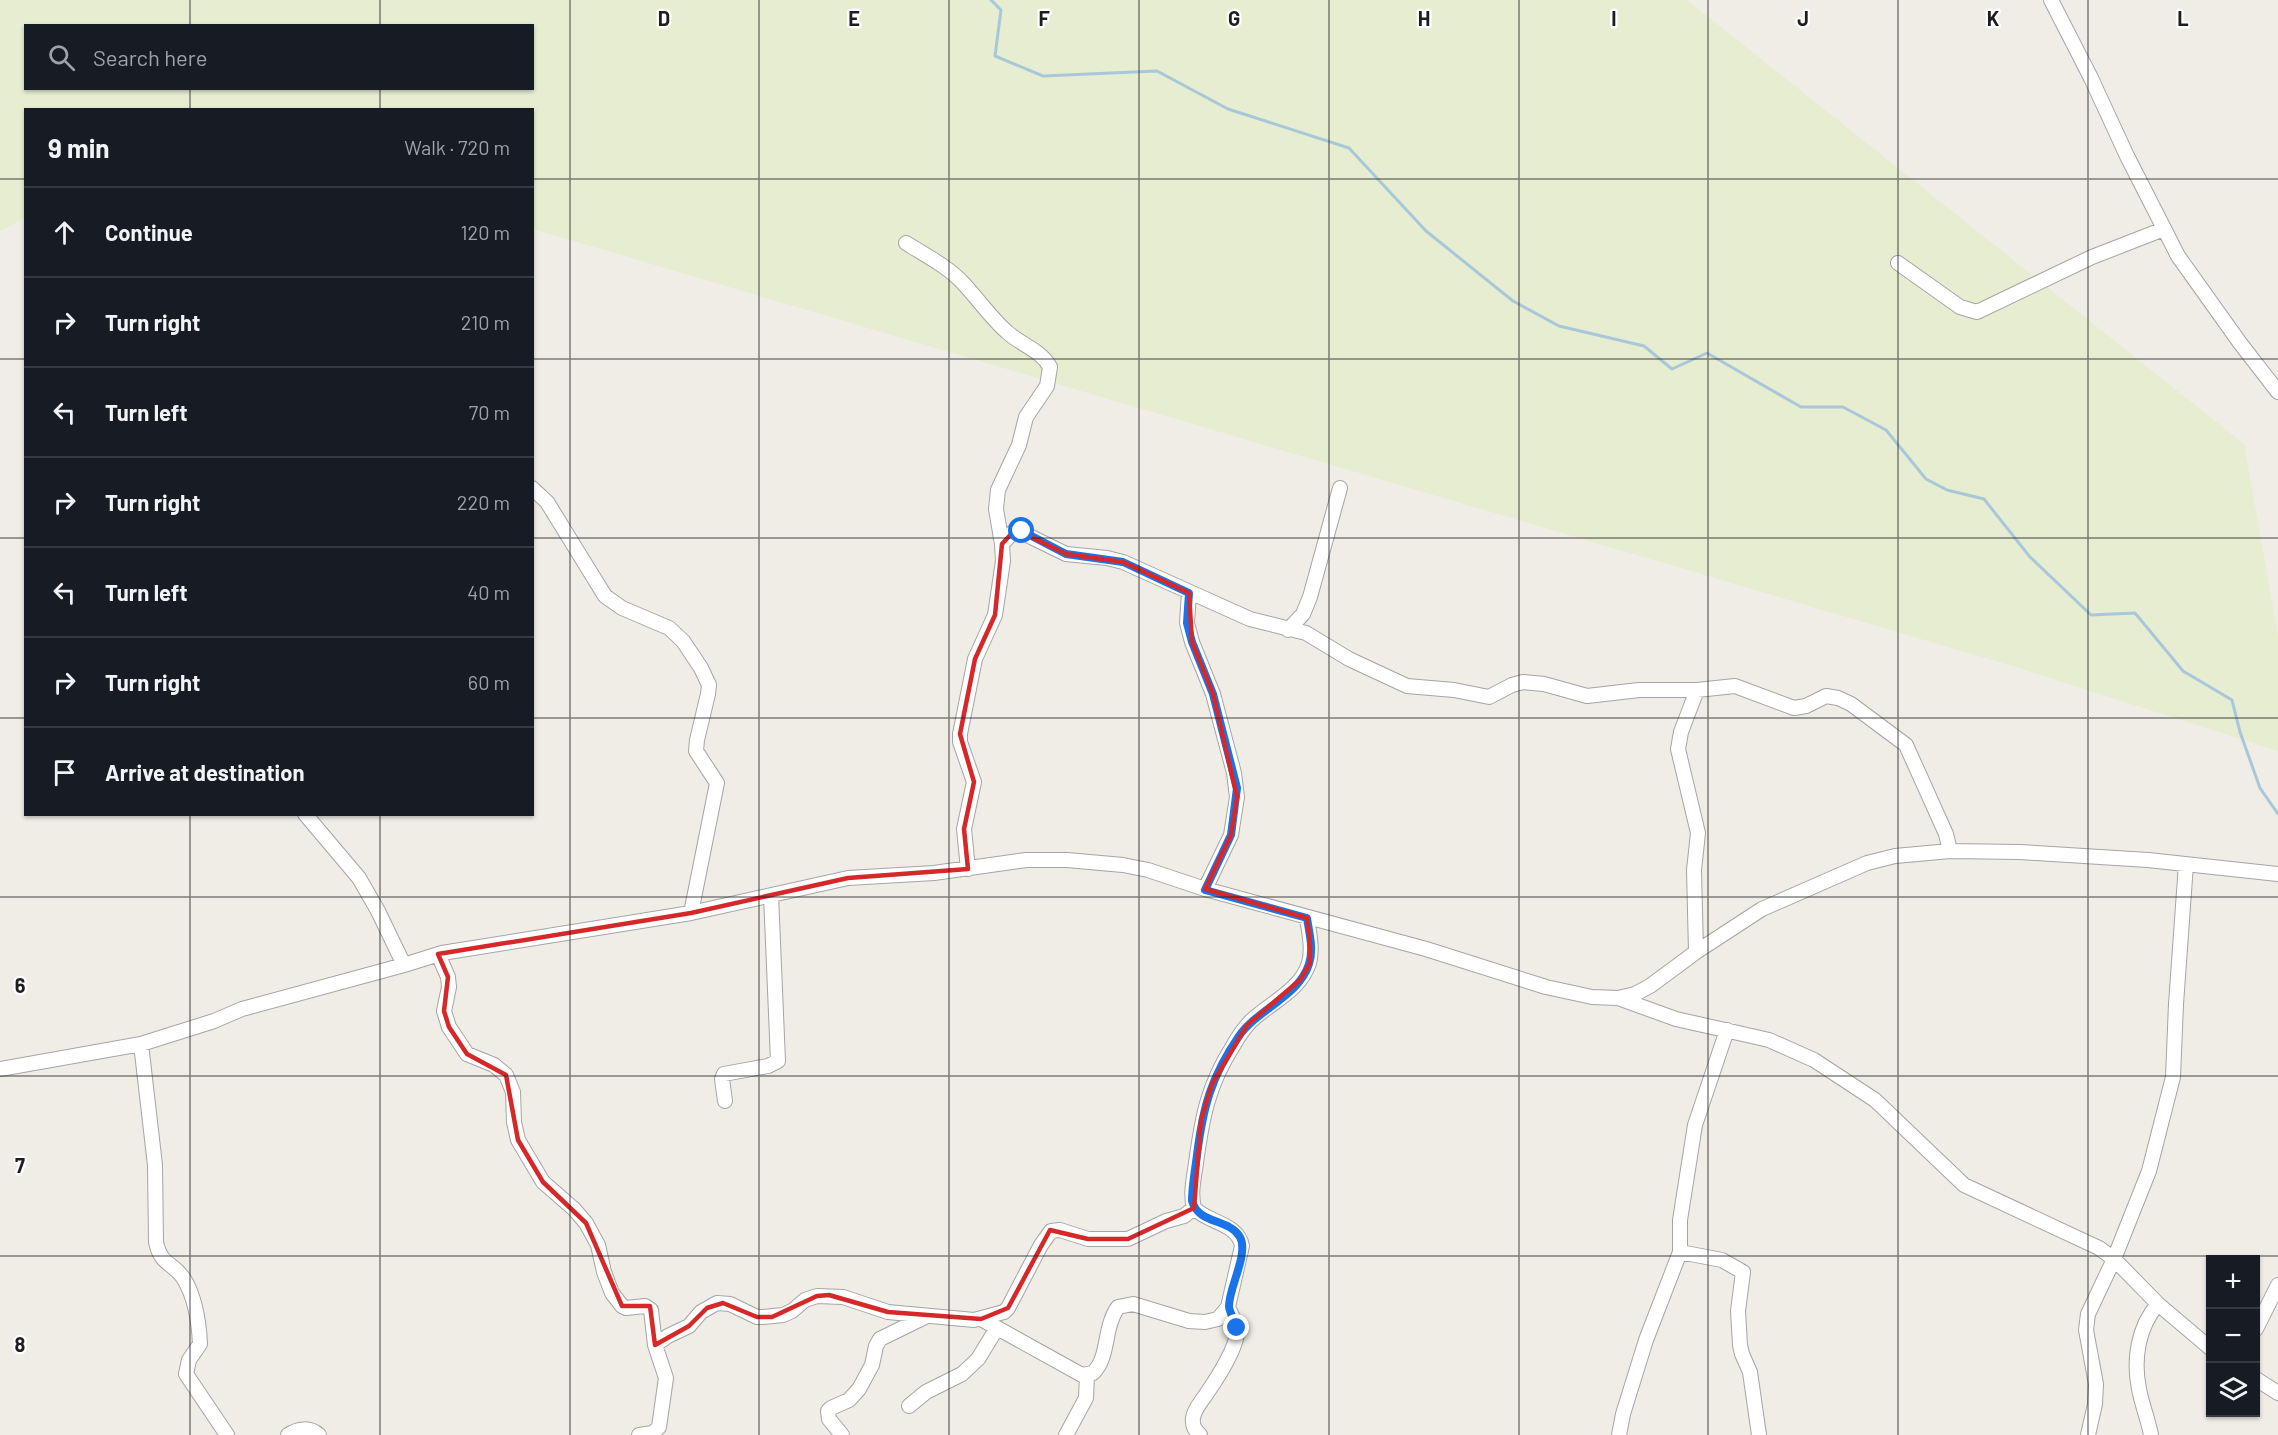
<!DOCTYPE html>
<meta charset="utf-8">
<style>
:root{--surface:#171b24;--page:#242831;--text:#f1f3f6;--muted:#9ea1a6;--line:#363941}
body{margin:0;font-family:Barlow,sans-serif;background:var(--page);color:var(--text)}
.controls{position:absolute;right:18px;bottom:18px;display:grid;overflow:hidden;border-radius:0px;box-shadow:0 2px 4px #0004}
.controls button{width:54px;height:54px;display:grid;place-items:center;padding:0;border:0;border-bottom:2px solid var(--line);background:var(--surface);color:var(--text);font:30px sans-serif}
.stop{position:absolute;width:18px;height:18px;margin:-14px;border:4px solid #1a73e8;border-radius:50%;background:#fff}
.stop.end{background:#1a73e8;border-color:#fff;box-shadow:0 2px 6px #0008}
.list{margin:0;padding:0;list-style:none}
h2{display:flex;justify-content:space-between;align-items:center;height:78px;margin:0;padding:0 24px;font-size:26px}
h2 small{font-size:20px;font-weight:400;color:var(--muted)}
.list li{display:grid;grid-template-columns:39px 1fr auto;gap:18px;align-items:center;box-sizing:border-box;height:90px;padding:0 24px;border-top:2px solid var(--line)}
.list b{display:block;font-size:22px;white-space:nowrap}
.list em{font-size:20px;font-style:normal;color:var(--muted)}
.icon{flex:none;width:33px;height:33px;fill:none;stroke:currentColor;stroke-width:2;stroke-linecap:round;stroke-linejoin:round}
.map{position:relative;flex:none;width:2278px;height:1435px;overflow:hidden}
.search{position:absolute;background:var(--surface);box-shadow:0 2px 4px #0004;left:24px;top:24px;width:510px;height:66px;display:flex;align-items:center;gap:15px;box-sizing:border-box;padding:0 21px;border-radius:0px;color:var(--muted);font-size:22px}
.panel{position:absolute;background:var(--surface);box-shadow:0 2px 4px #0004;left:24px;top:108px;width:510px;height:708px;border-radius:0px}
.map>svg:first-child{display:block}
.farmland{fill:#e7edd1;fill-rule:evenodd}
.lines{fill:none;stroke-linecap:round;stroke-linejoin:round}
.stream{stroke:#a8c8da;stroke-width:3}
.minor-casing{stroke:#a5a5a5;stroke-width:16}
.minor{stroke:#fff;stroke-width:14}
.route{stroke:#1a73e8;stroke-width:8}
.marked{fill:none;stroke:#d62828;stroke-width:4.5;stroke-linejoin:round}
.grid{fill:none;stroke:#1e1e1e;stroke-width:1.5;stroke-opacity:0.55}
.grid-label{font-size:20px;text-anchor:middle;font-weight:bold;fill:#1e1e1e;stroke:#fff;stroke-width:4.5;stroke-linejoin:round;paint-order:stroke}
</style>
<div class="map">
<svg width="2278" height="1435" viewBox="0 0 2278 1435">
<rect width="100%" height="100%" fill="#efede5"/>
<!-- farmland -->
<path class="farmland" d="M0 0H1687L2244 444 2278 636V751L2016 667 533 229 532 110H26L25 218 0 231ZM26 26H532V88H26Z"/>
<g class="lines">
<!-- stream -->
<path class="stream" d="M991 0 1001 10 995 56 1043 76 1157 71 1228 109 1349 148 1426 231 1513 301 1559 326 1644 346 1672 369 1707 353 1801 407H1843L1886 430 1926 479 1947 490 1984 499 2030 557 2091 615 2135 613 2183 671 2232 700 2240 732 2260 788 2278 814"/>
<defs>
<path id="minor" d="M2051 0 2091 78 2127 156 2178 256 2240 343 2278 392
M906 243C925 255 947 266 963 283 978 299 991 318 1007 332 1021 345 1041 350 1050 367L1047 386 1026 417 1019 445 998 490 996 509 1002 544 1003 561 995 615 975 659 960 734V742L974 782 964 829 968 869
M1898 263 1960 307 1977 312 2092 257 2164 229
M532 488 547 502 605 596 622 608 669 628 683 641 701 668 709 685 708 694 697 740 696 751 717 783 691 913
M1002 544 1013 532H1021L1066 554 1107 558 1123 562 1250 619 1306 633 1349 659 1407 686 1454 690 1489 697 1512 685 1523 682 1544 684 1587 696 1639 690H1697L1735 686 1794 708 1806 706 1826 696 1838 698 1851 704 1906 745 1946 834 1950 851
M1189 593 1187 623 1192 642 1213 694 1234 773 1237 797 1231 835 1205 889
M1288 630 1303 614 1310 597 1340 488
M305 814 359 878 378 911 404 965
M1696 952 1694 870 1698 833 1678 749 1681 732 1697 690
M438 954 448 977 449 987 444 1011 449 1027 467 1054 494 1065 506 1075 513 1092 514 1122 518 1140 543 1182 574 1209 586 1223 598 1245 604 1272 612 1293 622 1306 626 1308 645 1306 651 1310 655 1345 666 1378 659 1427 653 1433 639 1435
M1618 998 1676 1019 1769 1040 1814 1060 1875 1100 1964 1185 2099 1248 2114 1259 2158 1304 2210 1348
M141 1044 155 1165 156 1242C161 1266 173 1262 184 1279 195 1297 199 1323 200 1344L189 1360 186 1374 227 1435
M0 1069 141 1044 214 1021 242 1009 404 965 442 953 691 913 848 878 934 873 1026 860H1067L1123 865 1148 870 1205 889 1426 949 1546 987 1592 997 1618 998 1635 994 1650 986 1696 952 1762 909 1867 863 1895 856 1950 851 2020 852 2148 860 2278 874
M725 1101 722 1079 724 1074 768 1066 778 1061 771 895
M1680 1252 1722 1260 1743 1272 1738 1311 1740 1345 1742 1354 1750 1372 1759 1435
M981 1319 1082 1375 1093 1373C1110 1356 1103 1328 1118 1307L1133 1304 1189 1321 1205 1322 1218 1319 1228 1307 1242 1246C1238 1223 1208 1223 1194 1208 1190 1193 1194 1178 1196 1163 1202 1118 1208 1085 1233 1046 1238 1037 1244 1028 1251 1021 1270 1003 1301 990 1309 963 1313 949 1309 932 1307 918
M2256 1329 2278 1285
M655 1345 668 1336 689 1326 701 1312 717 1303 730 1304 757 1317H763L783 1315 792 1311 805 1300 817 1296 843 1297 888 1312 974 1320 1004 1312 1008 1308 1041 1245 1051 1231 1060 1230 1088 1239H1128L1166 1221 1184 1216 1194 1208
M2256 1379 2278 1393
M909 1406 926 1392 962 1374 978 1359 997 1328
M288 1435C298 1428 310 1427 319 1435
M842 1435 829 1419 828 1411 831 1408 849 1400 859 1389 872 1365 876 1346 880 1339 927 1316
M1066 1435 1086 1398 1087 1375
M1200 1435C1195 1430 1192 1426 1193 1418 1194 1409 1202 1401 1207 1393 1216 1380 1239 1345 1237 1329 1236 1322 1231 1314 1228 1307
M1619 1435 1623 1414 1646 1340 1680 1252V1220L1695 1125 1727 1030
M2088 1435 2095 1404 2096 1384 2086 1330 2088 1314 2114 1259 2149 1171 2173 1077 2176 1004 2186 864
M2151 1435C2148 1419 2142 1405 2139 1389 2133 1359 2138 1327 2158 1304"/>
</defs>
<!-- minor casing -->
<use href="#minor" class="minor-casing"/>
<!-- minor -->
<use href="#minor" class="minor"/>
</g>
<g class="lines">
<!-- route -->
<path class="route" d="M1022 531 1066 554 1123 562 1189 593 1187 623 1192 642 1213 694 1237 788 1231 835 1205 890 1307 918C1309 932 1314 949 1309 964 1299 996 1258 1009 1239 1036 1211 1077 1203 1107 1197 1155 1195 1171 1192 1186 1192 1201 1199 1225 1229 1218 1240 1237 1249 1254 1229 1287 1229 1306 1229 1312 1235 1321 1237 1328"/>
</g>
<!-- marked area -->
<path class="marked" d="M1013 532H1021L1066 554 1123 562 1189 593 1192 642 1213 694 1237 797 1231 835 1205 889 1307 918 1310 943V963L1300 980 1247 1025 1212 1084 1201 1120 1194 1208 1128 1239H1088L1050 1230 1008 1308 981 1319 888 1312 829 1295 817 1296 772 1317H757L723 1303 707 1308 689 1326 655 1345 650 1306H622L586 1223 543 1182 518 1140 506 1075 467 1054 449 1027 444 1011 448 977 438 954 691 913 848 878 968 869 964 829 974 782 960 734 975 659 995 615 1002 544Z"/>
<!-- grid -->
<path class="grid" d="M190 0V26M380 0V26M570 0V1435M759 0V1435M949 0V1435M1139 0V1435M1329 0V1435M1519 0V1435M1708 0V1435M1898 0V1435M2088 0V1435M190 88V110M380 88V110M0 179H26M532 179H2278M0 359H26M532 359H2278M0 538H26M532 538H2278M0 718H26M532 718H2278M190 814V1435M380 814V1435M0 897H2278M0 1076H2278M0 1256H2278"/>
<g class="grid-label">
<text x="664" y="26">D</text>
<text x="854" y="26">E</text>
<text x="1044" y="26">F</text>
<text x="1234" y="26">G</text>
<text x="1424" y="26">H</text>
<text x="1614" y="26">I</text>
<text x="1803" y="26">J</text>
<text x="1993" y="26">K</text>
<text x="2183" y="26">L</text>
<text x="20" y="993">6</text>
<text x="20" y="1173">7</text>
<text x="20" y="1352">8</text>
</g>
</svg>
<div class="controls">
<button>+</button>
<button>−</button>
<button><svg class="icon" aria-label="layers" viewBox="0 0 24 24"><path d="M12 4l9 5-9 5-9-5zM3 14l9 5 9-5"/></svg></button>
</div>
<div class="stop" style="left:1022px;top:531px"></div>
<div class="stop end" style="left:1237px;top:1328px"></div>
<div class="search"><svg class="icon" aria-label="search" viewBox="0 0 24 24"><circle cx="10" cy="10" r="6"/><path d="M15 15l6 6"/></svg>Search here</div>
<section class="panel">
<h2>9 min<small>Walk · 720 m</small></h2>
<ul class="list">
<li><svg class="icon" aria-label="ahead" viewBox="0 0 24 24"><path d="M12 20V5M6 11l6-6 6 6"/></svg><div><b>Continue</b></div><em>120 m</em></li>
<li><svg class="icon" aria-label="right" viewBox="0 0 24 24"><path d="M7 20v-9h11M14 6l5 5-5 5"/></svg><div><b>Turn right</b></div><em>210 m</em></li>
<li><svg class="icon" aria-label="left" viewBox="0 0 24 24"><path d="M17 20v-9H6M10 6l-5 5 5 5"/></svg><div><b>Turn left</b></div><em>70 m</em></li>
<li><svg class="icon" aria-label="right" viewBox="0 0 24 24"><path d="M7 20v-9h11M14 6l5 5-5 5"/></svg><div><b>Turn right</b></div><em>220 m</em></li>
<li><svg class="icon" aria-label="left" viewBox="0 0 24 24"><path d="M17 20v-9H6M10 6l-5 5 5 5"/></svg><div><b>Turn left</b></div><em>40 m</em></li>
<li><svg class="icon" aria-label="right" viewBox="0 0 24 24"><path d="M7 20v-9h11M14 6l5 5-5 5"/></svg><div><b>Turn right</b></div><em>60 m</em></li>
<li><svg class="icon" aria-label="arrive" viewBox="0 0 24 24"><path d="M6 21V4h12l-3 4 3 4H6"/></svg><div><b>Arrive at destination</b></div></li>
</ul>
</section>
</div>
